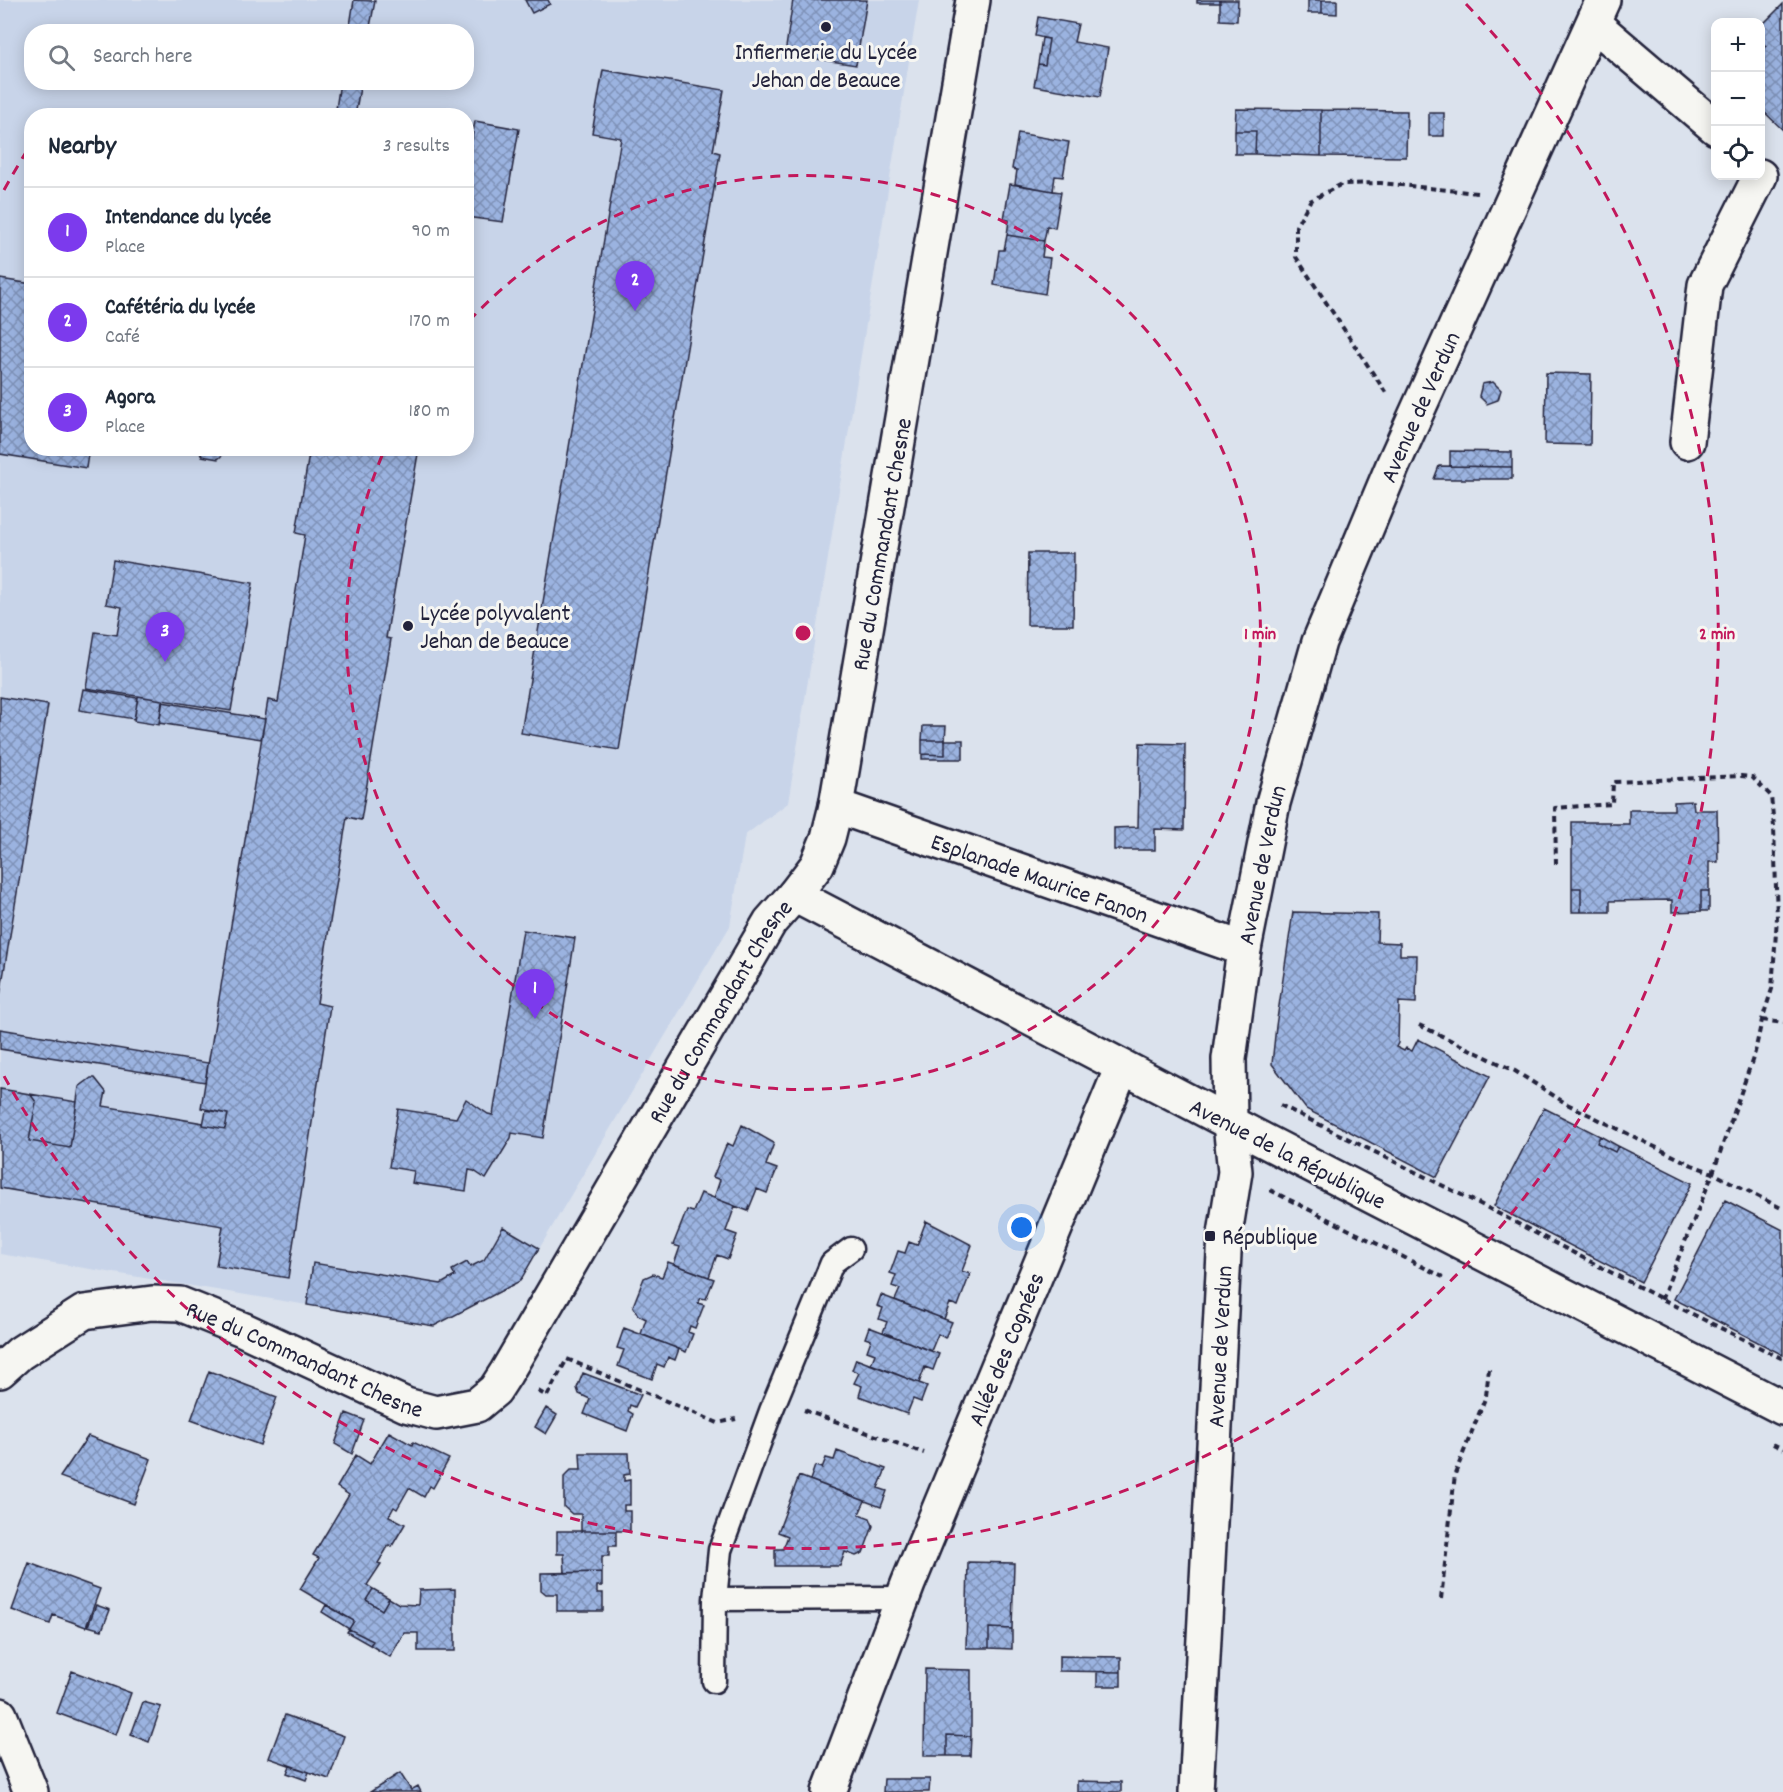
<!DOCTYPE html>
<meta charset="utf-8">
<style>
:root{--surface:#fff;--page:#f2f2f3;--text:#1f2937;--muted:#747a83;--line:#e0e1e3;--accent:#7c3aed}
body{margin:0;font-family:Dekko,sans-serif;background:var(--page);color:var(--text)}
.controls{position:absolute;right:18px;top:18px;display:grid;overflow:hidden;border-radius:12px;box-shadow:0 3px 15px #0003}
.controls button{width:54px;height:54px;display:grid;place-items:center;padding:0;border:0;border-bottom:2px solid var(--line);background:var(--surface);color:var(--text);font:30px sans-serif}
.you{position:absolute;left:1022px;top:1228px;width:21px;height:21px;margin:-15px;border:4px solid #fff;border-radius:50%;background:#1a73e8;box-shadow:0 0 0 9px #1a73e833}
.badge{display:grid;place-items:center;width:39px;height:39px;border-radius:50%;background:var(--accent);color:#fff;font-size:20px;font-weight:700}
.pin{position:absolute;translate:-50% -50px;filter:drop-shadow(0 2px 3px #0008)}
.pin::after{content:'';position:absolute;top:32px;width:21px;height:18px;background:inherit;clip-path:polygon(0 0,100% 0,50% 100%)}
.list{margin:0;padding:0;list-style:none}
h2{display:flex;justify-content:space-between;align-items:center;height:78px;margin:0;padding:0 24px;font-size:26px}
h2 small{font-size:20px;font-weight:400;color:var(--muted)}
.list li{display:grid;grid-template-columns:39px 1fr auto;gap:18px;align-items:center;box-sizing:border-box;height:90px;padding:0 24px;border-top:2px solid var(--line)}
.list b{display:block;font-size:22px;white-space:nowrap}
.list p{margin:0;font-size:20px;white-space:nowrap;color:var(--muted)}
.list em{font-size:20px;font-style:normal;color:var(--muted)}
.icon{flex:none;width:33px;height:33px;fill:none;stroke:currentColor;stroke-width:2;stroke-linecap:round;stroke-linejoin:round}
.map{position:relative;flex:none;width:1783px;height:1792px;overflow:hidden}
.search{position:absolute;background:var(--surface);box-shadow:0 3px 15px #0003;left:24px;top:24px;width:450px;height:66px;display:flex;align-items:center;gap:15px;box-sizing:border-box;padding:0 21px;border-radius:24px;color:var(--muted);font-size:22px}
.panel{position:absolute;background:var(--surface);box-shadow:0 3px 15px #0003;left:24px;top:108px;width:450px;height:348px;border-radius:24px}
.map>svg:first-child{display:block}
.built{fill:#c8d4e9;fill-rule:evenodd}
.building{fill:url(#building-cross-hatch);stroke:#22223b;stroke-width:1.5}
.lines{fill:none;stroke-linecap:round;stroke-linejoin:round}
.lane-casing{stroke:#22223b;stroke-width:27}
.street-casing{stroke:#22223b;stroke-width:38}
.secondary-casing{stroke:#22223b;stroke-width:38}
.path{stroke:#22223b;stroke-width:4;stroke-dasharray:6 4.5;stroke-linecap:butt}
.lane{stroke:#f6f6f2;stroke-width:22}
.street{stroke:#f6f6f2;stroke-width:33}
.secondary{stroke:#f6f6f2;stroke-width:33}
.ring{fill:none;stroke:#c2185b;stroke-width:3;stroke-dasharray:10 8}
.poi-dot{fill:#22223b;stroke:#f6f6f2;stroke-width:2}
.labels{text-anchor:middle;stroke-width:6;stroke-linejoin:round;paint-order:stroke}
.poi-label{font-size:24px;fill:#22223b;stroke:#f6f6f2;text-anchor:start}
.street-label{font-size:24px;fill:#22223b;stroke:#f6f6f2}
.centre{fill:#c2185b;stroke:#f6f6f2;stroke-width:3}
.ring-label{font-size:18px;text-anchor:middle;font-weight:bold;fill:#c2185b;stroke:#f6f6f2;stroke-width:6;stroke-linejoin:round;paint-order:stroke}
</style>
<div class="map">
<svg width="1783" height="1792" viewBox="0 0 1783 1792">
<defs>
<pattern id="building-cross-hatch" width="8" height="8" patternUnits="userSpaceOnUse" patternTransform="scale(1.5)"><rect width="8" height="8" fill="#9bb3e0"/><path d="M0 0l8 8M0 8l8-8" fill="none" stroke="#7e91b7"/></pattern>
</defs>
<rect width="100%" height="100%" fill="#dbe2ed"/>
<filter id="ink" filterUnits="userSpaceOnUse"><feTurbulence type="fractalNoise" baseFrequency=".0167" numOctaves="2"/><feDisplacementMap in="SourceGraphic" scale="12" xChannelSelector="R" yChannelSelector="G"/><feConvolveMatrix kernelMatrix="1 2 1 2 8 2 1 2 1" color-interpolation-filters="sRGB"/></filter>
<g filter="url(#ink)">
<!-- built -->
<path class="built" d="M0 0H919L788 803 745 835 730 926 520 1281 434 1326 0 1254ZM32 32H466V82H32ZM32 116H466V448H32Z"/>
<!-- building -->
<path class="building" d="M354 0 375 1 369 32H349Z
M525 0H548L550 4 532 13Z
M793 0H867L856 65 785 54Z
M1197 0H1220V3H1197Z
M1220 0H1238L1237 21 1220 20Z
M1308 0H1322V13H1308Z
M1322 0H1337V14L1322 13Z
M1783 4V130L1760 108V51L1766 46 1760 41V27Z
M1038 17 1078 24 1074 42 1108 48 1100 97 1034 86 1038 64 1045 65 1049 39 1035 36Z
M1042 38 1049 39 1045 65 1038 64Z
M603 70 724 90 713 151 720 153 619 750 521 733 621 138 592 133Z
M340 82H361L355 116H335Z
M1236 109 1321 110V156L1255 154 1256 131H1235Z
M1321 110 1407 111 1406 157 1321 156Z
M1429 113H1444V136H1429Z
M475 121 519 129 503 222 466 217V172Z
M1235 131H1256L1255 154H1235Z
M1018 133 1069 142 1063 177 1055 176 1053 191 1015 184 1017 170 1012 169Z
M1010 184 1061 192 1055 228 1047 226 1044 241 1007 235 1009 220 1004 219Z
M1007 235 1044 241 1042 257 1050 258 1045 294 994 285 999 250H1004Z
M0 279 32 284V448H89L86 468 0 454Z
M1546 373 1591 374 1590 445 1545 444Z
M1493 382 1501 390 1498 400 1487 404 1479 396 1482 384Z
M197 448H230L218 459 202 456Z
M263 448H310L309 456Z
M310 448H419L386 638 391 639 361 820 347 817 317 1003 330 1006 288 1278 216 1266 223 1226 0 1188V1089L30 1094 36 1102 29 1141 70 1148 79 1087 91 1078H95L106 1092 103 1106 203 1123V1125L225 1129 228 1114 201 1108 268 700 278 702 305 535 296 533Z
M1450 451 1512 452V467L1450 466Z
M1439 466 1512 467V479H1434Z
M1028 553H1074L1073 625H1027Z
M113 560 253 583 231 711 86 688 95 632 117 635 122 607 106 604Z
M83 689 138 698 134 719 79 710Z
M138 696 163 700 159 725 134 721Z
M0 697 48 705 0 996Z
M162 702 265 719 261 739 159 723Z
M923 726H946L945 740H922Z
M922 740H945V755L922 754Z
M945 740H963V759H922V754L945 755Z
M1140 743 1185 744 1184 830 1155 829V850H1114V828L1138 827Z
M1693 801 1694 810H1717L1718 862H1709V891H1701V911L1672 912V900L1610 901V912H1581V888H1572V822H1610V824H1629V810H1674V802Z
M1572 888H1581V912H1572Z
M1701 891H1709V911H1701Z
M1293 912 1378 914 1377 942 1400 943V955H1417L1416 1003 1399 1002 1398 1043 1396 1047 1404 1051 1406 1048 1412 1051 1418 1039 1490 1076 1437 1177 1306 1109 1272 1064 1276 1026Z
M523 930 575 938 543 1138 512 1133 511 1138 486 1179 474 1171 469 1170 466 1191 412 1183 414 1171 389 1167 398 1109 456 1118 466 1099 488 1114 493 1115Z
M0 1029 208 1063 205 1082 0 1049Z
M30 1094 77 1102 70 1148 29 1141 36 1102Z
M1544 1108 1600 1136 1597 1143 1615 1152 1618 1146 1692 1183 1641 1282 1494 1206Z
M206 1110 228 1114 225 1129 203 1125Z
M742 1125 774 1143 766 1165 777 1169 767 1193 757 1189 748 1211 714 1198 720 1180 713 1177 727 1143 733 1146Z
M1600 1136 1618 1146 1615 1152 1597 1143Z
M701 1193 735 1206 726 1231 737 1235 728 1259 717 1255 709 1277 674 1264 680 1247 673 1245 687 1210 693 1212Z
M1725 1200 1783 1230V1355L1674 1299Z
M926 1221 972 1245 962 1271 970 1274 958 1306 950 1303 944 1319 895 1300 900 1289 892 1286 896 1275 890 1273 898 1251 905 1253 909 1242 917 1245Z
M503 1227 539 1248 520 1281 434 1326 307 1305 313 1263 441 1284 455 1276 452 1270 467 1262 470 1267 484 1260Z
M668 1262 714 1279 706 1299 701 1298 698 1303 704 1305 695 1328 690 1326 688 1332 693 1334 686 1352 641 1334 646 1319 638 1315 633 1306 644 1278 653 1274 662 1277Z
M881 1295 952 1322 945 1338 938 1334 931 1351 883 1332 887 1322 879 1319 883 1308 877 1306Z
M869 1327 939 1354 933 1370 925 1367 919 1383 871 1364 875 1354 867 1351 871 1340 865 1338Z
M624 1328 679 1349 675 1360 668 1357 664 1367 657 1364 652 1379 618 1366 624 1350 617 1348Z
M856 1359 927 1386 921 1402 913 1399 907 1414 859 1396 862 1386 854 1383 859 1373 852 1370Z
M209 1371 277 1397 260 1445 191 1420Z
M583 1373 641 1395 635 1407 630 1405 628 1411 633 1414 627 1431 584 1414 590 1399 579 1394 577 1388Z
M546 1408 557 1415 546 1434 535 1427Z
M346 1413 364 1420 352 1454 335 1444Z
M389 1432 412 1445 413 1442 449 1459 433 1488 430 1486 424 1497 409 1488 397 1509 394 1507 389 1516 405 1524 392 1546 389 1545 378 1563 381 1564 367 1585 373 1589 366 1600 382 1610 389 1598 399 1604 418 1605 419 1590 455 1589V1651H418V1633H404L390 1657 370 1645 373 1641 349 1629 354 1621 300 1589 319 1558 313 1555 349 1495 337 1487 356 1455 370 1464Z
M88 1436 151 1459 134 1504 60 1477Z
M837 1451 886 1469 878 1488 887 1491 881 1507 810 1480 815 1466 822 1468 826 1458 834 1460Z
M580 1453H629L630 1474 624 1475V1481L630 1480V1505H624V1511H630V1531H581V1514H572L564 1507V1477L571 1470H581Z
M799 1476 865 1501 859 1514 870 1518 873 1526 863 1553 856 1556 845 1552 840 1566H775V1549H783L788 1536 778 1532Z
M557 1531H616V1546H609V1556H602V1572L565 1573 564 1554H557Z
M968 1562 1014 1563 1012 1629 989 1628V1648H966Z
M29 1563 100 1589 86 1627 53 1615 50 1624 12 1610Z
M602 1572V1586H597V1593H603V1611H557V1594H546L541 1590V1573Z
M373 1589 389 1598 382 1610 366 1600Z
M96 1605 110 1610 102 1630 88 1626Z
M326 1605 354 1621 349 1629 322 1612Z
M989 1628 1012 1629V1649L989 1648Z
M349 1629 373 1641 370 1645 347 1632Z
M1059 1656 1121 1657V1672L1059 1671Z
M925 1669 971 1670V1736L947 1735V1756H924Z
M72 1671 131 1693 116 1735 57 1713Z
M1097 1672H1121V1686H1097Z
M143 1702 161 1707 149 1742 131 1735Z
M285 1715 344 1736 329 1779 269 1758Z
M947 1735 971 1736 970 1756H947Z
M290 1766 309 1772 306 1780 287 1773Z
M400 1773 411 1790 418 1786 421 1792H370Z
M884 1779H930L929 1792H883Z
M1077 1781 1121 1782V1792H1077Z"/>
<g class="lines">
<defs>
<path id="lane" d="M715 1599 903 1598
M714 1681 715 1599 720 1550 771 1411 832 1263 851 1249"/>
<g id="street">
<path d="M1594 24 1716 128"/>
<path d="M1687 442 1705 285 1760 176"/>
<path d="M1230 1123 1783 1408"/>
<path id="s1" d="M0 1371 20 1353 84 1312 152 1303 180 1304 242 1329 406 1405 436 1413 477 1405 495 1390 506 1373 770 922 794 895"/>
<path d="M0 1715 31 1792"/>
<path id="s2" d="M829 1792 908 1584 1122 1067"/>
</g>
<g id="secondary">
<path d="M973 0 836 806 828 838 817 865 794 895 1230 1123"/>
<path id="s3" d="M836 806 1244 949"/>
<path id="s4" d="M1196 1792 1225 1234 1235 1172 1230 1123 1229 1059 1244 949 1273 803 1319 642 1393 465 1603 0"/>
</g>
</defs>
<!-- lane casing -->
<use href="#lane" class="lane-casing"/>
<!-- street casing -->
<use href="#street" class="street-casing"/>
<!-- secondary casing -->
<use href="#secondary" class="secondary-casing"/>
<!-- path -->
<path class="path" d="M1386 393 1296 257V226L1310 201 1342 184 1381 183 1477 193
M1556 864 1555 808 1612 804 1613 782 1741 776 1752 777 1771 796 1774 827 1777 918 1772 989 1762 1020 1755 1052 1713 1173 1660 1303
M1762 1020 1783 1023
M1419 1025 1515 1071 1567 1104 1692 1165 1713 1173 1783 1209
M1280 1105 1482 1205 1662 1299 1783 1359
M1270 1190 1443 1277
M538 1391 547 1396 567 1359 718 1423 736 1419
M804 1410 924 1453
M1773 1444 1783 1449
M1441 1599 1455 1474 1486 1396 1489 1369"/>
<!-- lane -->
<use href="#lane" class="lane"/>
<!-- street -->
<use href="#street" class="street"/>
<!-- secondary -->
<use href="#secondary" class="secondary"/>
</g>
</g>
<!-- distance rings -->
<g class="ring">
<path d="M469 321A457 457 0 1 1 384 451"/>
<path d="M4 190A914 914 0 0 1 28 149M1466 4A914 914 0 1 1 4 1076"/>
</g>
<!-- markers -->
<g class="poi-dot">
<circle cx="826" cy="27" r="6"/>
<circle cx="408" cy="626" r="6"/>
<rect x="1204" y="1230" width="12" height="12" rx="3"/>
</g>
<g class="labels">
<!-- poi labels -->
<g class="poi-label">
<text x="826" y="59" text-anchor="middle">Infiermerie du Lycée<tspan x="826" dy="28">Jehan de Beauce</tspan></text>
<text x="420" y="620">Lycée polyvalent<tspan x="420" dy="28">Jehan de Beauce</tspan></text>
<text x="1222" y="1244">République</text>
</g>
<!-- street labels -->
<g class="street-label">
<text dy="8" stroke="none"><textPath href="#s4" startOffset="1418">Avenue de Verdun</textPath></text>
<text transform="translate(881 544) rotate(-80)" y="8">Rue du Commandant Chesne</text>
<text dy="8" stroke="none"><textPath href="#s4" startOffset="932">Avenue de Verdun</textPath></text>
<text dy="8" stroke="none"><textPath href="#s3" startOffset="216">Esplanade Maurice Fanon</textPath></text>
<text dy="8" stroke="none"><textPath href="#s1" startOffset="984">Rue du Commandant Chesne</textPath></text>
<text transform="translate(1288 1153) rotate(27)" y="8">Avenue de la République</text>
<text dy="8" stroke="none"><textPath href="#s4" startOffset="446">Avenue de Verdun</textPath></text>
<text dy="8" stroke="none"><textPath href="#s2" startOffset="477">Allée des Cognées</textPath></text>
<text dy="8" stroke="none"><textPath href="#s1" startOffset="336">Rue du Commandant Chesne</textPath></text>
</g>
</g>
<circle cx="803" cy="633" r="9" class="centre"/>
<g class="ring-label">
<text x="1260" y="639">1 min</text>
<text x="1717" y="639">2 min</text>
</g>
</svg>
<div class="controls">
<button>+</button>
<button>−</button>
<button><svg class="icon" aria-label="locate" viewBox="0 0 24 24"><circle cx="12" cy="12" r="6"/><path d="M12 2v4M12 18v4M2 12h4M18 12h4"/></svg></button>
</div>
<div class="you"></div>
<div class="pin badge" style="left:535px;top:1019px">1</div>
<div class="pin badge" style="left:635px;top:311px">2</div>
<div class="pin badge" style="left:165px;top:662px">3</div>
<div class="search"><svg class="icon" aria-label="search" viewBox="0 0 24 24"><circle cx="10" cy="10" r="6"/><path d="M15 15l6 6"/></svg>Search here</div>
<section class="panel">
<h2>Nearby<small>3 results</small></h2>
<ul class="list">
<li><span class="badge">1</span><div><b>Intendance du lycée</b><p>Place</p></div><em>90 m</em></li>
<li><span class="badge">2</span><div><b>Cafétéria du lycée</b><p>Café</p></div><em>170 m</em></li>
<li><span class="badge">3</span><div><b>Agora</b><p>Place</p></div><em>180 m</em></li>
</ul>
</section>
</div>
